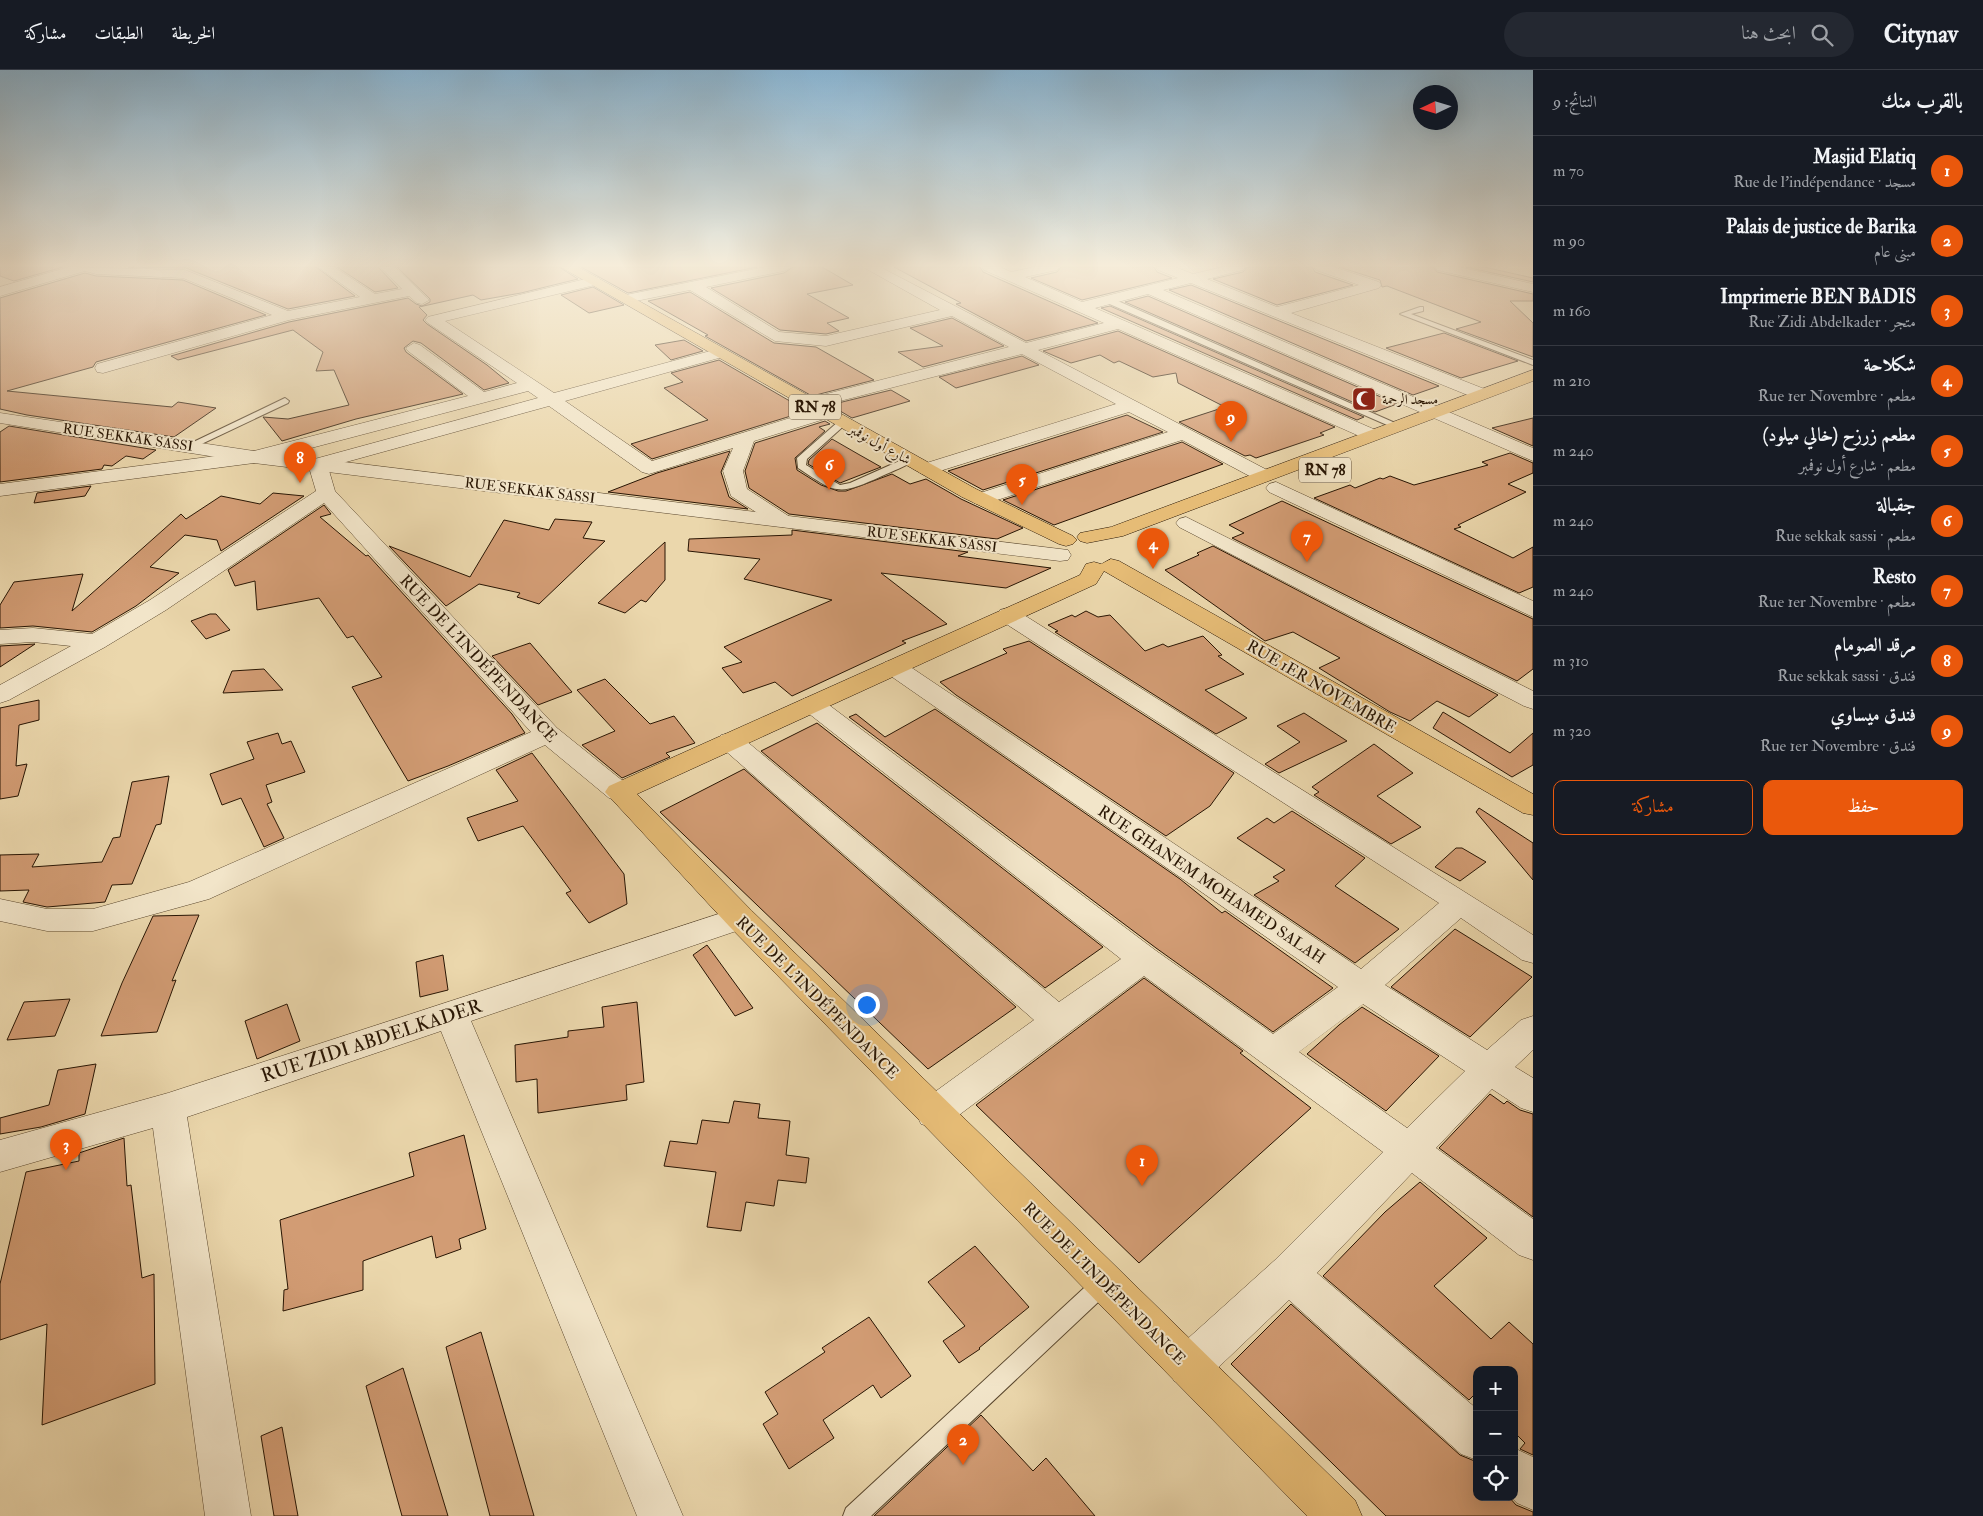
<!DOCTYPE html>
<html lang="ar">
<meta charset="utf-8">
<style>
:root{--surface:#171b24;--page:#242831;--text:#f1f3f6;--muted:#9ea1a6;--line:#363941;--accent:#ea580c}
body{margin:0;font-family:"IM FELL Double Pica",Amiri,serif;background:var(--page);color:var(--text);direction:rtl}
.controls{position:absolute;right:15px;bottom:15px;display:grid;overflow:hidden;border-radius:10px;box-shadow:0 5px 20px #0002}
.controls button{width:45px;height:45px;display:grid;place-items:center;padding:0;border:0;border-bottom:1px solid var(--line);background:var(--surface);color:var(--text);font:25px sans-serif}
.compass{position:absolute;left:1413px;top:15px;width:45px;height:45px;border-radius:50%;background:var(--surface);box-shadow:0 5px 20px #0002;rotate:266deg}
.you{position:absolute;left:866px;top:934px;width:18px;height:18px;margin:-12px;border:4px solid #fff;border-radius:50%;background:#1a73e8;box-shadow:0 0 0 8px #1a73e833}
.badge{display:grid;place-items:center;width:32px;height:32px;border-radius:50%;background:var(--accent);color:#fff;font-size:16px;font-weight:700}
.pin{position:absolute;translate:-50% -41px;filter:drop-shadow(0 1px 2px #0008)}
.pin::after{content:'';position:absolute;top:26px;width:18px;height:15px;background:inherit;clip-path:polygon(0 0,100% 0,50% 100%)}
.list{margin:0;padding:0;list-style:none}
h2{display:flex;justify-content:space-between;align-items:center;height:65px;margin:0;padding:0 20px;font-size:21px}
h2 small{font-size:16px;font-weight:400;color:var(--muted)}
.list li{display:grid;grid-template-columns:32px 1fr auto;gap:15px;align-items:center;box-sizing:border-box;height:70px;padding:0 20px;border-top:1px solid var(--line)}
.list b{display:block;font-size:19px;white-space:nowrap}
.list p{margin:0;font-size:16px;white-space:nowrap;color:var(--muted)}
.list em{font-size:16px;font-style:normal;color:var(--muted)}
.actions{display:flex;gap:10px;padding:15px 20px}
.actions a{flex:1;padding:11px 0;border:1px solid var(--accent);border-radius:10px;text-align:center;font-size:18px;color:var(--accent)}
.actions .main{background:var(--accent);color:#fff}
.icon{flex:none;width:28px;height:28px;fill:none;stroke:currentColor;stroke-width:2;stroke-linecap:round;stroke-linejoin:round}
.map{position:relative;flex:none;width:1533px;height:1446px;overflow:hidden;direction:ltr}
header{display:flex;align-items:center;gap:30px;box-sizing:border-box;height:70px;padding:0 25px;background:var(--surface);border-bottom:1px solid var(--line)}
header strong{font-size:24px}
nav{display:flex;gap:28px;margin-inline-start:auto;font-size:18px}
.search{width:350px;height:45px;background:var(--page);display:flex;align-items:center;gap:12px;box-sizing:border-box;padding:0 18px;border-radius:28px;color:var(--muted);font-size:19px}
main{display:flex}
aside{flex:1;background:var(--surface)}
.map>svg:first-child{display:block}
.building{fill:#d29c74;stroke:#281503}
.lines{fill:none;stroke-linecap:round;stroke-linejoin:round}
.service-casing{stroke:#59462d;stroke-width:2}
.minor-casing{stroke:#59462d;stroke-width:1}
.tertiary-casing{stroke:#59462d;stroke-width:1}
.primary-casing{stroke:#281503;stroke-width:1}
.service{fill:#f2e5c9;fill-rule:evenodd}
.minor{fill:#f2e5c9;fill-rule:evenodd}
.tertiary{fill:#f2e5c9;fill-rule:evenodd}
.primary{fill:#e6bc76;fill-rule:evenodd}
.labels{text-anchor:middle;stroke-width:4;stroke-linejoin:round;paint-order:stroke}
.far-poi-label{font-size:14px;fill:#281503;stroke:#f2e5c9;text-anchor:start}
.far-street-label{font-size:14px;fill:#281503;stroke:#f2e5c9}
.shield{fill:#f2e5c9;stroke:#65533e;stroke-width:1}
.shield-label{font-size:15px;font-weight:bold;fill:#281503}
.street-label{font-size:16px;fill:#281503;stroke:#f2e5c9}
.near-street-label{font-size:19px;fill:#281503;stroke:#f2e5c9}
</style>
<header>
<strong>Citynav</strong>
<div class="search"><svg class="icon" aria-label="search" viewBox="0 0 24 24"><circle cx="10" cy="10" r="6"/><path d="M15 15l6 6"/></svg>ابحث هنا</div>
<nav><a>الخريطة</a><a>الطبقات</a><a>مشاركة</a></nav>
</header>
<main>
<aside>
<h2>بالقرب منك<small>النتائج: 9</small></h2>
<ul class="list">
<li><span class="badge">1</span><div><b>Masjid Elatiq</b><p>مسجد · Rue de l'indépendance</p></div><em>70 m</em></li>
<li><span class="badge">2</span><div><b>Palais de justice de Barika</b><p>مبنى عام</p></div><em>90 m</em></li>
<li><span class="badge">3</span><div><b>Imprimerie BEN BADIS</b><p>متجر · Rue Zidi Abdelkader</p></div><em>160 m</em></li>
<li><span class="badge">4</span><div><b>شكلاحة</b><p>مطعم · Rue 1er Novembre</p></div><em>210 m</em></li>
<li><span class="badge">5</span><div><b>مطعم زرزح (خالي ميلود)</b><p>مطعم · شارع أول نوفمبر</p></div><em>240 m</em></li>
<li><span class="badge">6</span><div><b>جقبالة</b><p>مطعم · Rue sekkak sassi</p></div><em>240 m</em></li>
<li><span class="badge">7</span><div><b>Resto</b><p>مطعم · Rue 1er Novembre</p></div><em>240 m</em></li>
<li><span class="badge">8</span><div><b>مرقد الصومام</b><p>فندق · Rue sekkak sassi</p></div><em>310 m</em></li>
<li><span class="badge">9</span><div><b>فندق ميساوي</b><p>فندق · Rue 1er Novembre</p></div><em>320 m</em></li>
</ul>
<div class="actions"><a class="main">حفظ</a><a>مشاركة</a></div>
</aside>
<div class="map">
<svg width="1533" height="1446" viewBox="0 0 1533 1446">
<rect width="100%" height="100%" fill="#ebd7ac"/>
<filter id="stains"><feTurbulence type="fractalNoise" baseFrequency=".004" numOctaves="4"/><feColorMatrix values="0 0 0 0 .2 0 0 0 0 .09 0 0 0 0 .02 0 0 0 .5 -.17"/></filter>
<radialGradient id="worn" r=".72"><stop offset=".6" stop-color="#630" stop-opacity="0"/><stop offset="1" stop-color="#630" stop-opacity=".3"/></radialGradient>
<!-- building -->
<path class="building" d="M0 197H63L14 211 0 206Z
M128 197H316L355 226 288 239 186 198Z
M337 197H378L398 218 375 222Z
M397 197H559L578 209 521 223 481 230 473 225 419 237 427 245 423 250 427 254 487 295 509 313 484 320 421 273 413 271 404 278 406 282 463 324 356 349 282 371 263 347 288 349 349 335 334 300 316 301 323 282 293 260 178 290 171 286 289 252 408 228 416 234 422 236 430 232V229Z
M581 197H757L628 223Z
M793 197H822L853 215 807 224 849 248 827 253 839 261 826 264 780 260 711 218 784 203Z
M894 197H980L983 202 1098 253 1026 271 956 234 961 233Z
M1061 197H1154L1157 202 1172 208 1082 230 1031 208 1057 202Z
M1247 197H1312L1315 202 1353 215 1277 235 1213 209 1243 202Z
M1339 197H1433L1437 202 1533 224V231H1510L1533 253V287L1456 259 1481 252 1387 216 1382 217 1380 210Z
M1466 197H1484L1533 208V212Z
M85 203 96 206 183 210 266 245 96 292 93 297 7 321 172 337 178 332 216 338 174 367 27 345 0 339V228Z
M1191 215 1439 316 1413 325 1169 220Z
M593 217 624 235 589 243 561 225Z
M690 222 774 273 816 277 874 310 812 326 705 266 708 265 648 231Z
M1148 226 1397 334 1375 342 1125 232Z
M1110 236 1364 347 1357 350 1101 238Z
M952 248 1004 276 923 297 898 282 943 276 910 258Z
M1118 261 1335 357 1320 363 1324 365 1256 388 1250 385 1245 386 1179 352 1225 337 1178 313 1176 303 1153 307 1119 291 1114 293 1100 285 1071 293 1043 281Z
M1444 263 1518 291 1461 308 1386 278Z
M684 270 703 281 671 290 655 275Z
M1022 286 1039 295 956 318 939 307Z
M719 290 807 341 652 389 631 374 708 350 664 318 683 312 671 303Z
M891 320 910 331 852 348 830 335Z
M1127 345 1163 362 983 420 948 401Z
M1533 348V376L1492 358Z
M825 351 830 354 819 357 825 361 795 388 797 400 821 415 838 421H846L892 404 910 414 926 409 961 429 1023 458 997 469 789 444 749 418 745 401 755 373Z
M9 356 156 380 143 389 126 386 112 396 104 395 102 399 0 412V362Z
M832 369 858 384 881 397 840 413 808 394 809 390Z
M1182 372 1223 394 1054 455 1003 430Z
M730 381 721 402 729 427 748 439 608 422 657 403Z
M1510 383 1533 393V403L1508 414 1526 422 1458 455 1461 457 1454 459 1513 488 1533 477V517L1519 523 1314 428 1350 415 1355 418 1380 408 1383 409 1390 406 1414 415 1488 395 1482 392Z
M91 416 85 426 34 433 37 423Z
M273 423 304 426 221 481 217 470 185 465 150 497 179 503 136 536 92 562 33 556 0 558V535L14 512 83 504 72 541 181 444 186 449 221 426 260 434Z
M1282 431 1533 549V599L1517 611 1232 468 1244 463 1229 455Z
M324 435 331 444 320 447 366 486 368 485 512 644 525 663 448 696 408 711 352 617 382 607 353 566 347 568 319 528 257 540 255 511 235 516 228 500Z
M555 449 592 452 583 468 605 471 539 534 517 527 520 523 479 514 446 536 389 476 470 507 504 450 549 460Z
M792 460 968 482 958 486 1051 498 1006 518 881 503 947 554 902 571 906 573 792 626 775 612 743 623 722 598 742 592 724 577 832 530 744 509 760 489 688 481 689 469 792 465Z
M665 472V510L646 532 641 530 625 543 598 533Z
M1213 476 1498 625 1469 647 1437 631 1410 651 1390 642 1319 598 1340 588 1293 562 1265 571 1165 500 1199 485 1197 483Z
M1086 541 1098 547 1110 545 1145 581 1163 574 1168 577 1203 566 1222 585 1218 586 1244 604 1205 620 1247 648 1216 664 1055 562 1058 561 1048 555 1072 545 1075 547Z
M210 544H216L230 560 206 569 191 551Z
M1029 571 1234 703 1210 736 1166 766 956 625 940 612 1007 583 1003 579Z
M530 573 565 614 572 622 538 635 492 586Z
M35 574 0 597V576Z
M264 599 283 620 223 623 232 601Z
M605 609 650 654 674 646 695 673 666 683 670 687 622 708 582 675 615 661 577 620Z
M39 630V650L19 655 16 696 27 694 18 726 0 729V638Z
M935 639 1180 809 1222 843 1225 841 1333 918 1273 962 1156 878 849 647 856 644 885 667Z
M1443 642 1510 683 1533 663V695L1512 707 1433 658Z
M1304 643 1347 671 1279 703 1265 694 1300 672 1277 656Z
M817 653 1103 877 1045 918 761 681Z
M278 663 282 674 291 671 305 702 266 715 272 732 267 734 284 768 264 777 241 728 222 735 210 704 254 689 247 672Z
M1374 674 1413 703 1377 726 1421 757 1391 774 1314 725 1319 722 1312 717Z
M532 683 624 804 627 834 589 853 566 823 571 821 523 756 478 771 467 748 518 731 496 700Z
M744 699 1016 937 928 999 660 742Z
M169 706 161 754 156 755 132 814 112 815 105 832 47 837 23 832 29 820 0 821V785L39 784 32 797 102 792 113 768 120 767 132 712Z
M1479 738 1533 773V810L1476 742Z
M1292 741 1365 788 1335 816 1399 859 1355 893 1254 825 1279 811 1273 807 1285 800 1237 768 1267 748 1274 753Z
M1456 778H1462L1486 792 1460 811 1435 797Z
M199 845 172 911 176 910 157 962 101 966 122 913 153 846Z
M1455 859 1532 907 1470 967 1391 917Z
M707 875 753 938 735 946 693 885Z
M443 885 448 920 420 927 416 892Z
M1144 908 1243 981 1240 983 1311 1038 1139 1193 976 1035Z
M70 929 55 966 7 970 24 932Z
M637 932 644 1012 626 1015 627 1030 538 1043 537 1009 516 1012 515 975 568 967V961L604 957 602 937Z
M287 934 300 971 257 989 245 951Z
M1362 937 1439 986 1386 1041 1307 984 1339 955Z
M96 994 85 1044 41 1057 0 1064V1048L49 1035 58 1000Z
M1490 1024 1504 1034 1507 1031 1520 1040 1533 1044V1147L1439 1078Z
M734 1031 760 1034 758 1048 790 1051 786 1085 809 1088 806 1113 778 1110 774 1136 746 1132 741 1161 707 1157 716 1102 664 1096 670 1071 697 1074 702 1050 729 1053Z
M464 1065 486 1159 459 1169 461 1179 436 1188 432 1166 363 1191V1220L283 1241 284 1220 288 1219 280 1150 414 1106 409 1083Z
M124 1068 127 1116 131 1115 142 1208 154 1204 155 1314 42 1355 47 1254 0 1270V1214L26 1102 79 1091V1083Z
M1420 1112 1487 1168 1434 1216 1491 1269 1509 1252 1533 1274V1385L1520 1379 1525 1373 1514 1362V1300H1477V1325L1475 1324 1469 1330 1323 1206 1385 1142Z
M975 1176 1029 1237 979 1278 980 1279 959 1293 943 1271 965 1256 928 1212Z
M1291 1234 1460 1385 1477 1392V1427H1509L1516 1435 1533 1442V1446H1386L1231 1294Z
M869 1247 911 1306 881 1328 873 1315 823 1350 834 1368 789 1399 763 1354 778 1344 765 1322 825 1282 822 1278Z
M481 1262 534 1446H490L446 1277Z
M403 1298 448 1446H402L366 1316Z
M981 1345 1033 1401 1046 1388 1095 1446H874Z
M282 1357 298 1446H274L261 1366Z"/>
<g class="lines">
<defs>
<path id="service" d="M1105 228H1111L1402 356 1394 358 1105 232Z
M1420 237H1423V241L1411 244 1533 290V295L1400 244Z
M285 328 289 331 288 333 193 378 185 376Z
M839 351 847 353 807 389 806 395 840 415 850 413 906 388 914 390C906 397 892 401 882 406 838 426 837 424 798 398L797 388Z
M1104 1203 1111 1206 1114 1213 1111 1220 871 1446H843L846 1438 1097 1206Z"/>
<path id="minor" d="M69 197 185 200 288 241 360 227 318 197H334L375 224 402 219 380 197H395L429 230 422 234 417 233 409 226 289 250 103 303 97 302 95 298 97 294 272 245 183 208 96 204 85 201 0 226V217Z
M765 197H791L784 201 706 217 779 262 826 266 940 240 863 197H880L1026 273 1104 253 984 200 982 197H1000L1011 202 1034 197H1059L1057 200 1025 207 1082 232 1178 208 1158 200 1156 197H1175L1193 204 1223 197H1245L1243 200 1207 209 1277 237 1359 215 1316 200 1314 197H1334L1379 212 1381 215 1379 218 1291 243 1487 320 1490 324 1487 328H1475L1191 213 1163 220 1533 378V391L1148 224 1095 238 1378 361 1381 365 1378 369H1366L1118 259 1038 280 1271 402 1274 406 1271 410H1257L1182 370 988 433 981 435 974 433 971 429 974 425 1168 362 1129 342 927 405 920 403 917 399 920 395 1116 334 1022 284 809 339 803 338 800 334 803 330 1009 277 952 246 826 276 775 271 690 220 626 233 619 229 626 225Z
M1435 197H1459L1533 214V222L1437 200Z
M594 207 599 208 601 211 599 214 445 251 554 323 714 280H726L728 283 726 286 565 331 652 391 819 339H831L834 343 831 347 754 371 743 401 747 419 790 447 793 451 790 455 783 457 776 455 731 426 723 401 733 378 649 404 642 402 549 336 328 397 335 421 557 658 629 716 633 722 629 728 619 731 609 728 545 675 209 829 93 861H47L0 851V829L47 839H93L189 812 531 662 324 433 166 540 105 577 9 630 0 633V615L71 576 33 572 0 574V560L33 558 92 564 150 530 316 421 308 394 311 390 538 328 528 321 254 393 0 426V414L254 381 468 326 408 281 406 278 414 273 420 275 484 322 517 313 428 253 425 250 428 247Z
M1276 412 1533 531V547L1269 422 1266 418 1269 414Z
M1186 447 1533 621V639L1524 636 1179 457 1176 453 1179 449Z
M1008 538 1016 540 1533 865V893L1522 890 1461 848 1385 915 1487 980 1521 950 1533 946V980L1515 997 1533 1008V1042L1521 1038 1492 1019 1436 1078 1533 1149V1190L1519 1185 1412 1103 1317 1203 1477 1339V1390L1461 1384 1289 1230 1204 1311 1189 1317 1174 1311 1168 1296 1174 1281 1275 1190 1383 1082 1144 906 947 1054 934 1058 921 1054 916 1043 921 1032 1034 950 721 677 717 671 721 665 730 663 739 665 1059 932 1121 889 803 639 799 634 803 629 812 626 821 629 1155 880 1273 964 1338 917 885 602 882 597 885 592 894 590 903 592 1361 899 1439 833 1000 550 997 545 1000 540ZM1363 934 1465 1001 1407 1058 1299 982Z
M740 837 751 840 755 848 751 856 471 951 683 1446H637L441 961 187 1047 251 1446H205L153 1058 0 1102V1070L168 1023Z
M1514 1378 1533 1387V1440L1517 1433 1511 1427H1514Z"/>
<path id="tertiary" d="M0 343 254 381 1060 479 1068 480 1071 485 1068 490 1060 491 254 393 0 353Z"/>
<path id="primary" d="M561 197H578L976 419 1073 466 1077 470 1073 474 1066 476 1059 474 962 427Z
M1533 300V311L1123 466 1087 473 1080 471 1077 467 1080 463 1111 457Z
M1111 489 1119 491 1533 724V745L1523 743 1104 501 1096 514 637 724 751 840 1355 1430 1362 1446H1307L729 856 605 722 609 716 1080 505 1086 494 1094 492 1101 494Z"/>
</defs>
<!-- service casing -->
<use href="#service" class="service-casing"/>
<!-- minor casing -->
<use href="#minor" class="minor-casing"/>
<!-- tertiary casing -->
<use href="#tertiary" class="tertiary-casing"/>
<!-- primary casing -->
<use href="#primary" class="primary-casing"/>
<!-- service -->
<use href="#service" class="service"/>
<!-- minor -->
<use href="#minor" class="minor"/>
<!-- tertiary -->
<use href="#tertiary" class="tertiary"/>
<!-- primary -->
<use href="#primary" class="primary"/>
</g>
<!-- sky -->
<linearGradient id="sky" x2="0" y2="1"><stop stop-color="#89b5d3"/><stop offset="0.49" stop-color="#f6edda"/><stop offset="1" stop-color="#f6edda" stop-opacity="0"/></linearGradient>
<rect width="1533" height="399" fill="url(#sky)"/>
<!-- icons -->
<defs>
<symbol id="mosque-square" viewBox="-11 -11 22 22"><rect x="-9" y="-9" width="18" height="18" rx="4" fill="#8f2418" stroke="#f2e5c9"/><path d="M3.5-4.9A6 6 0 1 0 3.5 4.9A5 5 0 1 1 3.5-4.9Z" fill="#fff"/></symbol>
</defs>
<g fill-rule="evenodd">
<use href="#mosque-square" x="1350" y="315" width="28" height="28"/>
</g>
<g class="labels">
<!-- far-poi labels -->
<g class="far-poi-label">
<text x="1382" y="334">مسجد الرحمة</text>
</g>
<!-- far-street labels -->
<g class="far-street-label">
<text transform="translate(128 367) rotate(8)" y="5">RUE SEKKAK SASSI</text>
<text transform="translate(880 374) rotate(29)" y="5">شارع أول نوفمبر</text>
<text transform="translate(530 420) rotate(7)" y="5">RUE SEKKAK SASSI</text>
<text transform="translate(932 469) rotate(7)" y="5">RUE SEKKAK SASSI</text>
</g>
<!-- shield labels -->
<g class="shield">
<rect x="789" y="324.5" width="52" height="25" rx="4"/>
<rect x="1299" y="387.5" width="52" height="25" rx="4"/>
</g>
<g class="shield-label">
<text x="815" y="342">RN 78</text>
<text x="1325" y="405">RN 78</text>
</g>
<!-- street labels -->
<g class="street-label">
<text transform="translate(479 588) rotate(47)" y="6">RUE DE L'INDÉPENDANCE</text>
<text transform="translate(1322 616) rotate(30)" y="6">RUE 1ER NOVEMBRE</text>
<text transform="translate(1212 814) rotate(34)" y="6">RUE GHANEM MOHAMED SALAH</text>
<text transform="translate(818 927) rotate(45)" y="6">RUE DE L'INDÉPENDANCE</text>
<text transform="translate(1105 1213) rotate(45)" y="6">RUE DE L'INDÉPENDANCE</text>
</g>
<!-- near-street labels -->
<g class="near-street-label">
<text transform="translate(371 970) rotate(-18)" y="7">RUE ZIDI ABDELKADER</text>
</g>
</g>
<rect width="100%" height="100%" filter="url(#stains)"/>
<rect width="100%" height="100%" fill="url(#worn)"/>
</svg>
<div class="controls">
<button>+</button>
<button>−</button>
<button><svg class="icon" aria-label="locate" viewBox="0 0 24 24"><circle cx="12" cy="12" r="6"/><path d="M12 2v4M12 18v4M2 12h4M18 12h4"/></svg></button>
</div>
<svg class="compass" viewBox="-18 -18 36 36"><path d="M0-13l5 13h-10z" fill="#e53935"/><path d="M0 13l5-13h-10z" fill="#9ea1a6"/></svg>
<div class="you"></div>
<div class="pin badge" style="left:1142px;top:1116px">1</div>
<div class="pin badge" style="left:963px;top:1395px">2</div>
<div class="pin badge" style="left:66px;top:1100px">3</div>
<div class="pin badge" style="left:1153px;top:499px">4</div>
<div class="pin badge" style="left:1022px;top:435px">5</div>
<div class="pin badge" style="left:829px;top:420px">6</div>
<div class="pin badge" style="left:1307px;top:492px">7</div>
<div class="pin badge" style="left:300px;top:413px">8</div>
<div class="pin badge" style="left:1231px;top:372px">9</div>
</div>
</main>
